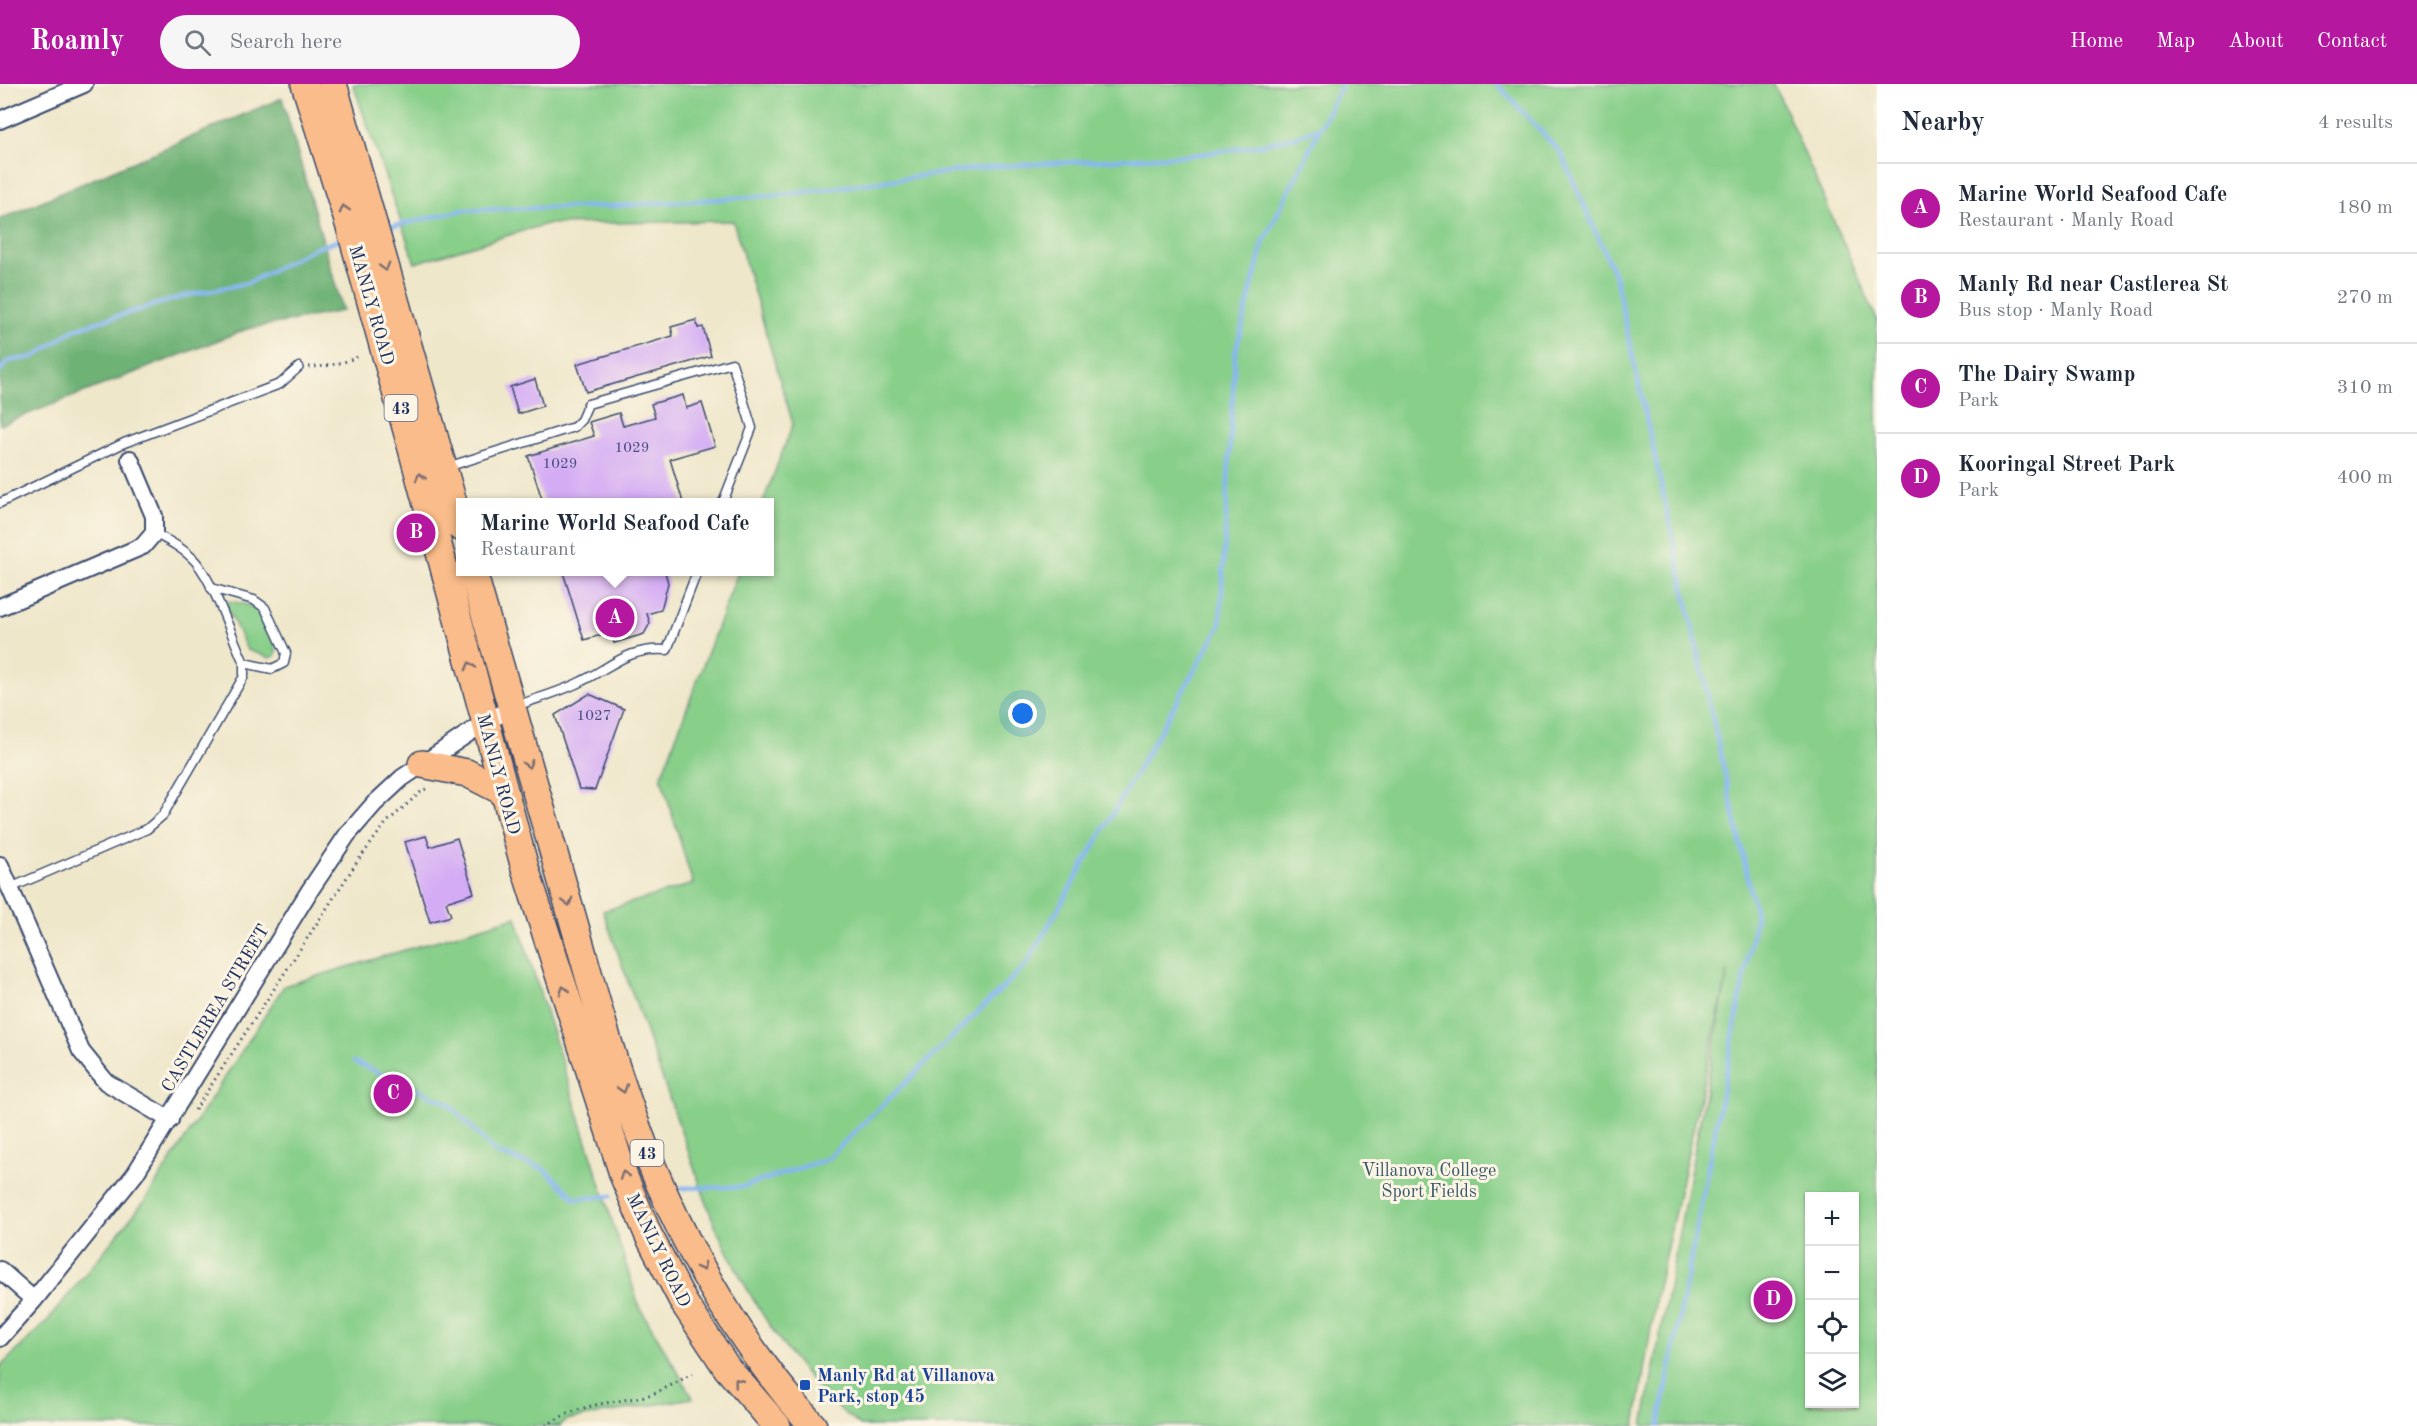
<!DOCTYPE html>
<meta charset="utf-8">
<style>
:root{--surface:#fff;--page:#f6f6f7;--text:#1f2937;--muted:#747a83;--line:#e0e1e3;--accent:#b5179e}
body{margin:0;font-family:"Old Standard TT",serif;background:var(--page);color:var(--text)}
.controls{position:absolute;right:18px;bottom:18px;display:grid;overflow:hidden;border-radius:0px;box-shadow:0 2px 4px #0004}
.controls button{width:54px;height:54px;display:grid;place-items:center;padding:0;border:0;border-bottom:2px solid var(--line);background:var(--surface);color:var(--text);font:30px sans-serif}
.you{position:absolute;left:1023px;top:630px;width:21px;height:21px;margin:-15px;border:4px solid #fff;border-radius:50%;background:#1a73e8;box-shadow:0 0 0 9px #1a73e833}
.badge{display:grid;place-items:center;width:39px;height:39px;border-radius:50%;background:var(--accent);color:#fff;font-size:20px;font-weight:700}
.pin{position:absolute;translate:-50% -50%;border:3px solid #fff;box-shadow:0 2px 6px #0006}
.popup{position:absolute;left:456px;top:414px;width:318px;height:78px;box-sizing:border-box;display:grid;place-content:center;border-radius:0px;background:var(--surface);filter:drop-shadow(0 2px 4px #0005);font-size:20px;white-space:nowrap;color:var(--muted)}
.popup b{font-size:22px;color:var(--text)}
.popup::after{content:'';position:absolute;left:50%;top:100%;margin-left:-12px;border:12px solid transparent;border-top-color:var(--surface)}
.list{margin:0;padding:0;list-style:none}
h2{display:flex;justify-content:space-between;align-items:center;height:78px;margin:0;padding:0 24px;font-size:26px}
h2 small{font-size:20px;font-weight:400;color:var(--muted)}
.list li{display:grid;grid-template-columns:39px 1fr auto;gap:18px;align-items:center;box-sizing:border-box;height:90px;padding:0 24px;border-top:2px solid var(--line)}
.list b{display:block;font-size:22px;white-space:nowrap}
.list p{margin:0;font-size:20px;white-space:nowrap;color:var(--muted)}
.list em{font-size:20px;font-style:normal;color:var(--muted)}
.icon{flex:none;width:33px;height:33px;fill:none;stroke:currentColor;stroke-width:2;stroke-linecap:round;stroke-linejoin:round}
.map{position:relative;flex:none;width:1877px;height:1342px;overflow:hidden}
header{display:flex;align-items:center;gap:36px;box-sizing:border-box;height:84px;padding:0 30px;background:var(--accent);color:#fff}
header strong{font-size:28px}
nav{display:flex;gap:33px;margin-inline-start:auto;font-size:21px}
.search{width:420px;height:54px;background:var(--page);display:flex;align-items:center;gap:15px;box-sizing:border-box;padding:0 21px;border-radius:33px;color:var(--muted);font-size:22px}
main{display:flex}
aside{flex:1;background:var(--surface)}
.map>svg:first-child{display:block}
.green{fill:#88cf8a;stroke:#527f74;stroke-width:1.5;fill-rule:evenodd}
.forest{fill:#6eb276;stroke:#44706a;stroke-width:1.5}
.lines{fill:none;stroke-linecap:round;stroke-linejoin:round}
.stream{stroke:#86b6f1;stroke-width:4.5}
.building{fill:#d4acf5}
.service-casing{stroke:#3b4b6e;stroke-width:11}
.minor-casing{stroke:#3b4b6e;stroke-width:20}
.primary-casing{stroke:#3b4b6e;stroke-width:30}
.path{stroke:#3b4b6e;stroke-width:3;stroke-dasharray:1.5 4.5;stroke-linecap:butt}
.service{stroke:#fff;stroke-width:8}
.minor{stroke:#fff;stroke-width:16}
.primary{stroke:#f9bc8a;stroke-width:27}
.oneway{stroke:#7f6e72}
.transit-dot{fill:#1a4fb4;stroke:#fcf5e5;stroke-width:2}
.labels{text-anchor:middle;stroke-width:6;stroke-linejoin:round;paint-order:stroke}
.number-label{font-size:15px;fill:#494e84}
.shield{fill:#fcf5e5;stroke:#5e6a86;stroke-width:1.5}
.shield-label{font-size:16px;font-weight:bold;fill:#1b2f5e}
.street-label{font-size:18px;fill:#1b2f5e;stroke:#fcf5e5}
.park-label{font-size:18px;fill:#365769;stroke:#fcf5e5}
.transit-label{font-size:18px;font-weight:bold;fill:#164399;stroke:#fcf5e5;text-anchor:start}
</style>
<header>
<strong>Roamly</strong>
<div class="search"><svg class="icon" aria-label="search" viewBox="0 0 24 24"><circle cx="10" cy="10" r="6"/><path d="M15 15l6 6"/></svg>Search here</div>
<nav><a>Home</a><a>Map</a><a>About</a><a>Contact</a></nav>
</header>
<main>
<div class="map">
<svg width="1877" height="1342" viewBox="0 0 1877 1342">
<rect width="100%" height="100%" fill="#fcf5e5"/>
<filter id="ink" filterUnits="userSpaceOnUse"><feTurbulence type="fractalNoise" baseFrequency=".0167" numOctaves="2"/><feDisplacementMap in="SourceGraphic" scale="12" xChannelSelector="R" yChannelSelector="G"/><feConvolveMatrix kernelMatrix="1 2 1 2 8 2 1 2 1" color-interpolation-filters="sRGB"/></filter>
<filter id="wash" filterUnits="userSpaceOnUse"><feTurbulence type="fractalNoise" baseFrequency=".008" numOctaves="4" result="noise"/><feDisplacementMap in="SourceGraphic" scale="24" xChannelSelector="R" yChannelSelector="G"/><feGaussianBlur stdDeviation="1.35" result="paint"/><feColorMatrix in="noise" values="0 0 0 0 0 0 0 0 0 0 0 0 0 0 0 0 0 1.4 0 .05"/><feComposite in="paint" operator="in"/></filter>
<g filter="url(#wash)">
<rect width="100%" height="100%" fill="#efe7ca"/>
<!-- green -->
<path class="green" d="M353 0H1774L1877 236V1342H1643L1728 887 1656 1213 1635 1342H860C848 1331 833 1321 822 1308 776 1259 740 1198 713 1137L603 827 693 800 661 693 738 488H770V418H763L793 340 733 137 546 140 415 179ZM1810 1112H1854V1320H1810Z
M229 517C237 518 249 520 256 525 264 531 280 563 275 572L270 574 247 566 227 523Z
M516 833 639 1222 693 1314 566 1336 560 1342H0V1283L48 1236 144 1118 284 902Z"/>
<!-- forest -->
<path class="forest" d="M282 14 343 227 247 245 0 341V135Z"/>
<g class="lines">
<!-- stream -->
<path class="stream" d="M1497 0 1561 69 1615 192 1756 831 1659 1342
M385 144 463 126 614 122 782 111 987 83 1193 71 1251 63 1294 53 1319 44
M0 287 8 277 34 273 75 245 184 212 248 199 315 164 344 155
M354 978 448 1019 496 1069 544 1085 576 1115 611 1112
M681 1104 742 1103 827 1075 1026 881 1220 542 1235 270 1263 159 1342 0"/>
</g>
<g id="blocks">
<!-- building -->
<path class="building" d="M696 236 698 244 703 243 711 272 586 308 577 280 673 252 671 243Z
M535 295 543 322 518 330 510 303Z
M683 311 686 324 702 319 715 362 670 375 683 418H543L528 372 594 352 589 338 619 329 623 342 655 333 651 320Z
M563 488H665L668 499 661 526 647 530 650 539 644 550 614 559 611 548 584 556Z
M589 610 624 625 595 706 579 705 555 631Z
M426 752 430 763 457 754 474 809 446 818 451 832 430 838 405 758Z"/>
</g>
</g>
<g filter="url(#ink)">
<use href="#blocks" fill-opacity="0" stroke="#3b4b6e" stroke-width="1.5"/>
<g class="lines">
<defs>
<path id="service" d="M447 383 574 343 581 336 588 320 732 279 752 344 723 418
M0 419 124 359 280 300 299 283
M211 504 254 516 265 524 286 569 284 579 272 585 244 579
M516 622C537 614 561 608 582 597 613 582 628 563 667 566L697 488
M10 804 147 745 163 731 244 592V579C231 551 215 501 196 478 185 465 169 457 154 449"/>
<path id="minor" d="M0 36 84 0
M0 523 143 462 154 449V432L130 375
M0 781 81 967 106 998 170 1036
M0 1186 34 1216
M0 1254 34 1216 135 1090 310 806 347 751 374 720 402 694 485 638 513 624"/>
<path id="primary" d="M305 0 350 143 411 361 525 784 624 1093 648 1150 684 1219 727 1284 777 1342
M333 0 460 443
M473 488C504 597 536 706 567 815 586 879 602 944 624 1007 665 1129 727 1246 813 1342
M422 680 467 689 504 708"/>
</defs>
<!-- service casing -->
<use href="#service" class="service-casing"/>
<!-- minor casing -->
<use href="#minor" class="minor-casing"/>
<!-- primary casing -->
<use href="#primary" class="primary-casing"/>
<!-- path -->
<path class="path" d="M309 283C327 283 344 279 360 272
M195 1026 357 778 386 739 423 706 430 704
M546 1342C579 1319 608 1320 645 1312 661 1308 677 1298 692 1290"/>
<!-- service -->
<use href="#service" class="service"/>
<!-- minor -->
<use href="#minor" class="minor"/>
<!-- primary -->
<use href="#primary" class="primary"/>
</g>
<!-- one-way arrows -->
<defs><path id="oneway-chevron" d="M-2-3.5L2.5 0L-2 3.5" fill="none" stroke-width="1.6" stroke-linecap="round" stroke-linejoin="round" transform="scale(1.5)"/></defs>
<g class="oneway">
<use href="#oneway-chevron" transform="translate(344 125) rotate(-107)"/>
<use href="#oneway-chevron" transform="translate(385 183) rotate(74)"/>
<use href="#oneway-chevron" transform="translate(420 393) rotate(-105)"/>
<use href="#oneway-chevron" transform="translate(470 582) rotate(-105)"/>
<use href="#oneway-chevron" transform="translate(528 680) rotate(74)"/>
<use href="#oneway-chevron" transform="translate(568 818) rotate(74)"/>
<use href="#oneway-chevron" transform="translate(564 906) rotate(-108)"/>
<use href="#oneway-chevron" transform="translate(623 1005) rotate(72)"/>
<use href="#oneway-chevron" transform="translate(624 1091) rotate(-109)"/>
<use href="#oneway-chevron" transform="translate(702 1183) rotate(61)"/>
<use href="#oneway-chevron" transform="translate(738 1298) rotate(-129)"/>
</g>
</g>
<!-- markers -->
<rect class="transit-dot" x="799" y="1295" width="12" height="12" rx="3"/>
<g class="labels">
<!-- number labels -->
<g class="number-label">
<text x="632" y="368">1029</text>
<text x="560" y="384">1029</text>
<text x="594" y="636">1027</text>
</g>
<!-- shield labels -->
<g class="shield">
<rect x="384.5" y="311" width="33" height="26" rx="4.5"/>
<rect x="630.5" y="1056" width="33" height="26" rx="4.5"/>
</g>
<g class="shield-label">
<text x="401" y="330">43</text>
<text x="647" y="1075">43</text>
</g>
<!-- street labels -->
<g class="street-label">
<text transform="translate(372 221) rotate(74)" y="6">MANLY ROAD</text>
<text transform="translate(499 690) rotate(75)" y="6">MANLY ROAD</text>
<text transform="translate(215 924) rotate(-59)" y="6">CASTLEREA STREET</text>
<text transform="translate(659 1166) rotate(64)" y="6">MANLY ROAD</text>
</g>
<!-- park labels -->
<g class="park-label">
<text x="1429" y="1092">Villanova College<tspan x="1429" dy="21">Sport Fields</tspan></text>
</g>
<!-- transit labels -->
<g class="transit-label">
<text x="817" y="1297">Manly Rd at Villanova<tspan x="817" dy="21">Park, stop 45</tspan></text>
</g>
</g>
</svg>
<div class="controls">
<button>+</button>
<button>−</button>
<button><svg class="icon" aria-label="locate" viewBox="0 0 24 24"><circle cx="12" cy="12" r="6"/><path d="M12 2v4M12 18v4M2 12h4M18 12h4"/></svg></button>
<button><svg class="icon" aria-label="layers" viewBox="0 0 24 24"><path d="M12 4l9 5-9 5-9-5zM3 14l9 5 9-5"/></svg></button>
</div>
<div class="you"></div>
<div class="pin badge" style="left:615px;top:534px">A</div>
<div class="popup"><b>Marine World Seafood Cafe</b>Restaurant</div>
<div class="pin badge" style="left:416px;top:449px">B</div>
<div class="pin badge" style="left:393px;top:1010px">C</div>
<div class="pin badge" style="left:1773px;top:1216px">D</div>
</div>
<aside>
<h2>Nearby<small>4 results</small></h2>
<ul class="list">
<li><span class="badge">A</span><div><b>Marine World Seafood Cafe</b><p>Restaurant · Manly Road</p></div><em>180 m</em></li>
<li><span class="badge">B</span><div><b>Manly Rd near Castlerea St</b><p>Bus stop · Manly Road</p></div><em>270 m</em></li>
<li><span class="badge">C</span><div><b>The Dairy Swamp</b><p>Park</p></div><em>310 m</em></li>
<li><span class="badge">D</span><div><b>Kooringal Street Park</b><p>Park</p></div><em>400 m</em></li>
</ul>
</aside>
</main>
